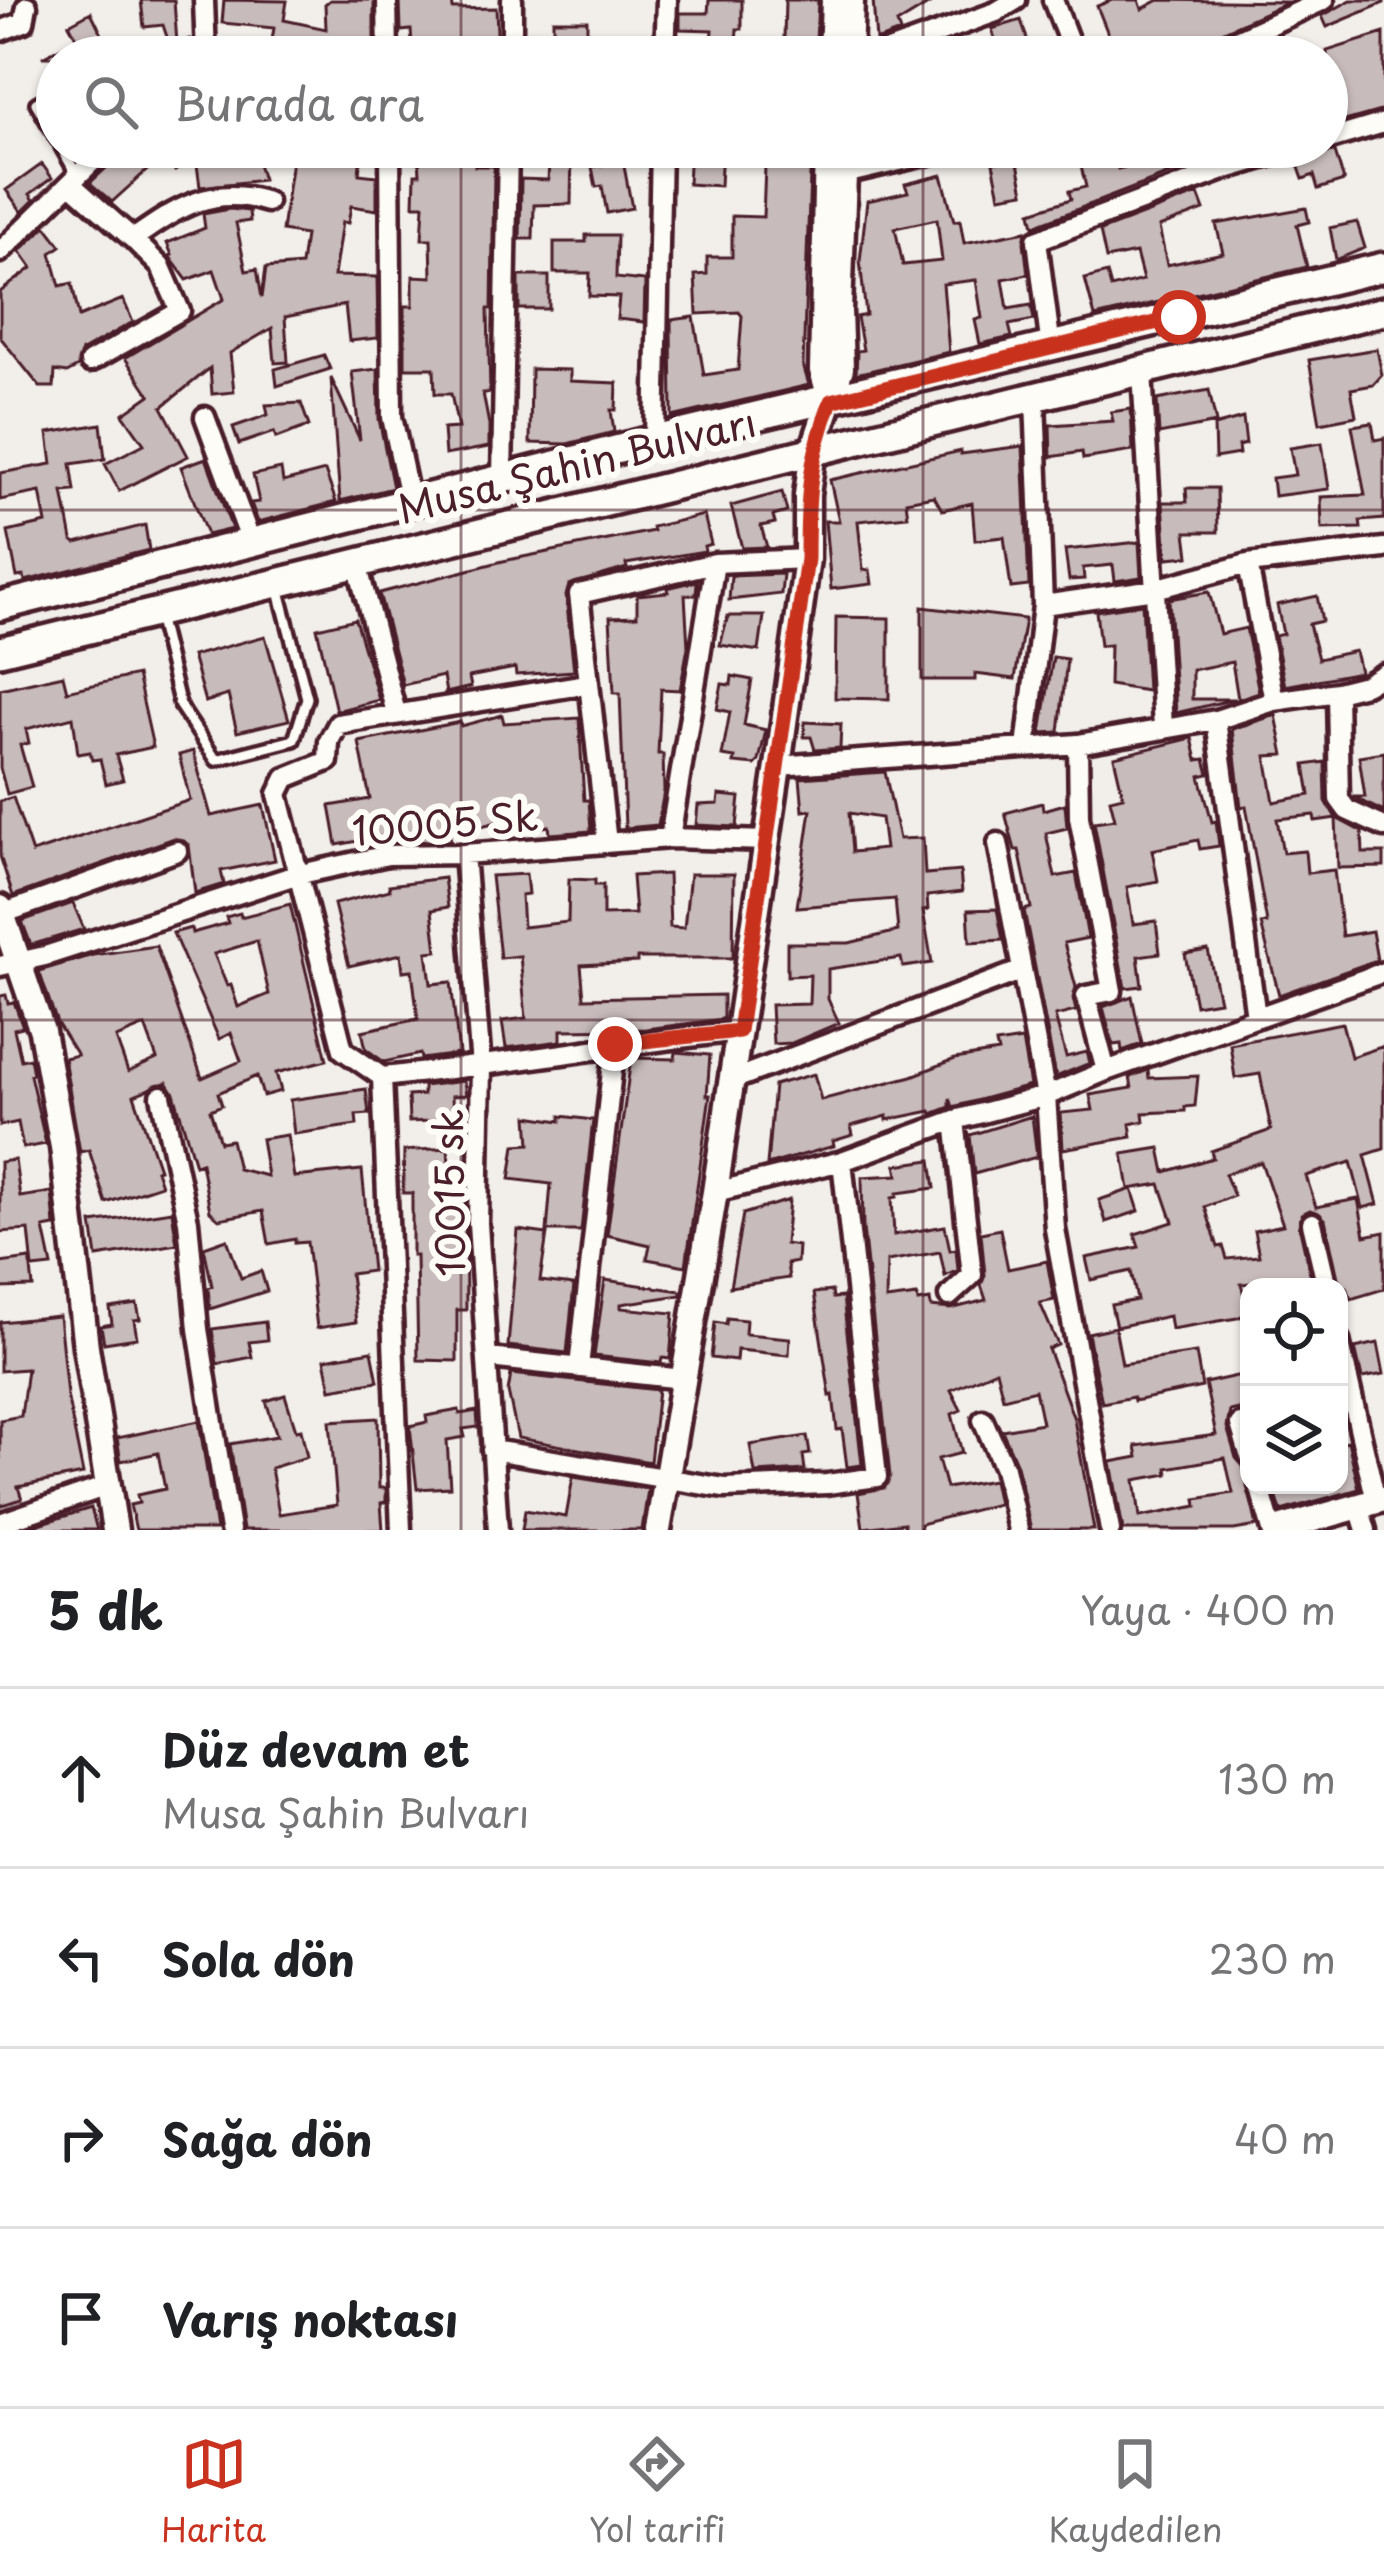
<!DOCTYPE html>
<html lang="tr">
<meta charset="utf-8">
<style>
:root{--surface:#fff;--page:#f2f2f2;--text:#202124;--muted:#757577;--line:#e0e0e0;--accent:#c8321e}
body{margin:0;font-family:"Playpen Sans",sans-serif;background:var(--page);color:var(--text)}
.controls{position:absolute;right:36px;bottom:36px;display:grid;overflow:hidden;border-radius:24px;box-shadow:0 3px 9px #0004}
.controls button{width:108px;height:108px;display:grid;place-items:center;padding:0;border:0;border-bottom:3px solid var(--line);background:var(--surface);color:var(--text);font:60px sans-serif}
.stop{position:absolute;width:36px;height:36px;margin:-27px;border:9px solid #c8321e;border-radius:50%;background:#fff}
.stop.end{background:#c8321e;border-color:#fff;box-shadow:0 3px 12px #0008}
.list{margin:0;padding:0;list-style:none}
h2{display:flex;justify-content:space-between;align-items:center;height:156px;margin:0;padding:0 48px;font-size:51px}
h2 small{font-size:39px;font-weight:400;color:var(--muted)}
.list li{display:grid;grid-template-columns:78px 1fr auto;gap:36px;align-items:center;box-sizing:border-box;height:180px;padding:0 48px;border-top:3px solid var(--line)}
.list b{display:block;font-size:45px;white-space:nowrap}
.list p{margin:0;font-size:39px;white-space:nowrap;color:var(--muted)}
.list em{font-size:39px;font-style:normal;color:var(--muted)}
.icon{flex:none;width:66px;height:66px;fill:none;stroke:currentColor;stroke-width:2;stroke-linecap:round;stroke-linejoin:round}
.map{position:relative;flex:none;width:1384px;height:1530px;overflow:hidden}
.search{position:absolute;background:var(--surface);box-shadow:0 3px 9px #0004;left:36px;right:36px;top:36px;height:132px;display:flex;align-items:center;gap:30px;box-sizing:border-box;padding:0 42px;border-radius:66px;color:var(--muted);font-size:45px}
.sheet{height:876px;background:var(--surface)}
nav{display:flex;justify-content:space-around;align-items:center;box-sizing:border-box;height:168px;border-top:3px solid var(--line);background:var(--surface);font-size:33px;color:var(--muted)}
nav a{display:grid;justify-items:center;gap:6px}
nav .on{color:var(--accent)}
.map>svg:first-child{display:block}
.building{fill:#c8bbbb;stroke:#4a1f2b;stroke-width:3;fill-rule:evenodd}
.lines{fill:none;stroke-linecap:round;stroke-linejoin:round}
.lane-casing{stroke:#4a1f2b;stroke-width:18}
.street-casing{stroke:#4a1f2b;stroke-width:27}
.secondary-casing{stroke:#4a1f2b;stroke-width:33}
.primary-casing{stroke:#4a1f2b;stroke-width:36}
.lane{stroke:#fdfcf7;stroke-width:9}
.street{stroke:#fdfcf7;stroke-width:18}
.secondary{stroke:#fdfcf7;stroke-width:24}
.primary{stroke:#fdfcf7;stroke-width:27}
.route{stroke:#c8321e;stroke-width:15}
.grid{fill:none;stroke:#4a1f2b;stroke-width:3;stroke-opacity:0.55}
.labels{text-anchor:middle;stroke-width:12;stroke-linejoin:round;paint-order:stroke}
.street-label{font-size:39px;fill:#4a1f2b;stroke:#fdfcf7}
</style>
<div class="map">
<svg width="1384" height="1530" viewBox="0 0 1384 1530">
<rect width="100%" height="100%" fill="#f2efeb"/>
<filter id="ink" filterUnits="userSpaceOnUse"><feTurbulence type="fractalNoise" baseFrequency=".00833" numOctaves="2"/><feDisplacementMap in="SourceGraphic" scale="24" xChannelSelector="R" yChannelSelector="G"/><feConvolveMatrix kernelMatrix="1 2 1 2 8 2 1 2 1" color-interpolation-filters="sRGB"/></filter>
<g filter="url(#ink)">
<!-- building -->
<path class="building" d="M141 0H174L177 44 189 39 192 57H146L170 46 163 25 144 27Z
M224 0 287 1 284 20 326 29 325 4 330 0H374V48H352L351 57H269L274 28 222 23Z
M400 0H452L453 9 496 8 498 57H413L411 30 401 31Z
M709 0H742V29H737L735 56 711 55 713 30 680 29V13H708Z
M785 0H818L816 41 784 40Z
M873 0H936L897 24 900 32 876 41Z
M1112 0H1139L1142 9 1159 0 1288 2 1193 45 1180 57H1176L1170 46 1145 57H1088L1112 44 1097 6Z
M1351 0H1384V3L1327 27 1322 16Z
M91 12 113 57H42L77 39 69 24Z
M553 20H587V57H553Z
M1021 20 1028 42 998 51 992 29Z
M1384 33V110L1327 126V51Z
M129 147H261L251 154H255L263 180 200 187 196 157 175 171 164 155 112 202 90 183Z
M310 147 361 154 359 174 377 176V210L351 206 348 223 342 222 334 276 377 277 378 338 349 341 345 305 285 317 288 362 275 363 272 328 230 353 234 392 212 394 210 368 162 407 188 456 119 491 105 464 144 444 123 414 150 395 125 358 224 299 214 270 187 280 169 256 172 255 167 243 205 228 203 214 230 209 249 211 250 221 236 223 246 271 257 269 262 298 266 268 301 265 305 235 282 231 292 160 308 162Z
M475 147V166H494L492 309H488L490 393H483L489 425V447L445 455 443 429 458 428 451 394H435L434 368H405V306H413V276L432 277 431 239H422L424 205H414L415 174H420L419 157 458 156V148Z
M550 147H572L571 204 534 205 533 239H520L521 179 548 180Z
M690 147H722L720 186 688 184Z
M792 147H811L803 365 809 385 672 417 671 320 694 317 704 375 738 370 742 316 739 312 697 314 695 275 707 274V257H732V216L763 217 765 166 790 168Z
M1100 147H1111L1118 169 1159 160 1155 151 1166 147 1237 148 1034 226 1031 212 1071 199 1069 191 1086 187 1078 154Z
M1314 147 1325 153 1335 152 1344 181 1318 189 1314 175 1303 179 1297 162 1310 157Z
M1017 158 1024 192 1000 196 993 163Z
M623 161 632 208 607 213 602 186 596 187 592 167Z
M42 164 52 178 30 194 34 200 22 212 6 190Z
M942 175 954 221 960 220 964 243 1026 231 1024 242 1028 274 1003 279 1008 309 1031 305 1034 320 1009 325 1012 337 980 344 975 320 982 318 976 280 943 284 949 352 856 374 857 351 863 350 857 317 866 315 860 261 867 201 908 192 905 184ZM937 219 942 261 903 265 895 228Z
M1198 194 1204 210 1159 227 1167 265 1223 253 1216 224 1306 208 1309 222 1297 225 1307 267 1095 317 1085 279 1107 273 1111 288 1143 280 1136 253 1106 259 1100 231Z
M1357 222 1365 248 1336 260 1330 228Z
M46 226 61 246 51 253 60 286 72 283 79 317 123 299 133 322 82 351 78 367 67 373 55 371 54 387H40L0 337V292L32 268 20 251Z
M586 235H617L616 278 645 281 644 322 617 319 619 297 589 296 590 273H554V242H586Z
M519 276H549V309H519Z
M1377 349 1382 375 1373 385 1351 389 1356 416 1320 423 1309 360Z
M324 355 330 369 277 386 275 369Z
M378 369 379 419 393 488 340 501 331 378 360 440 352 372Z
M531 369 570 370V381L617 383 616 410H611L614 432 567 444 530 443Z
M1209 390 1216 423 1159 434 1157 400Z
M301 403 309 426 276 438 274 432 239 444 233 427 268 415 266 405Z
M1131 409 1133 451 1083 459 1082 452 1051 457 1050 425 1113 421 1111 412Z
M1243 418 1246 444 1238 446 1239 454 1215 458 1214 426Z
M1372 423 1375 440 1384 438V519L1360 521 1361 528 1322 529 1321 497 1365 495 1352 426Z
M101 424 105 459 71 464 75 491 63 492 72 540 76 543 145 525 149 550 25 581 24 576 17 577 8 532 46 523 40 492 0 500V473L52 464 48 433Z
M1322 443 1329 489 1274 496 1272 478 1295 475 1290 448Z
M1023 446 1029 586 1011 588 1004 537 975 540 972 503 942 510 934 496 906 501 908 516 858 521 863 570H870L872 584 831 589 825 521H839L830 480 961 451V454Z
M206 458 232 529 207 535 181 467Z
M281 469 283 482 325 471 336 502 258 522 251 503 259 502 253 475Z
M1186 488H1217L1218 532H1186L1189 556 1167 558 1163 502H1187Z
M782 492 787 512 773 516 775 523 761 526 767 547 742 548 731 506Z
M704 515 711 544 704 546 705 551 626 564 627 568 569 585 566 596 574 671 516 675 515 668 469 677 471 687 446 693 443 676 403 685 379 593 503 561 653 531 652 527Z
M1139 542 1141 577 1115 581 1113 565 1083 568 1084 579 1069 580 1065 550Z
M783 574 781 594 729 600 731 576Z
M697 581 696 595H685L688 647 680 690 661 689 658 754H663L664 791 658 825 625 828 620 693H614L610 617 637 616V595L668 592 667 588Z
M1209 592 1220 634 1246 628 1259 692 1238 699 1232 662 1192 670V699H1235L1176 713 1169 599Z
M1317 596 1322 621 1309 624 1318 659 1355 651 1360 672 1285 686 1275 636 1283 634 1277 605Z
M1142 604 1147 691 1109 685 1110 645 1100 646 1096 611Z
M922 607 1025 619 1015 679 975 674V680H922Z
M728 616H764L759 651 720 645Z
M836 617 889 618V699L835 698Z
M355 619 379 700 336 711 317 628Z
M265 636 289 720 237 732 228 695 205 702 192 656Z
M1053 657 1067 659 1059 732 1041 733Z
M63 675 67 691 137 675 153 747 116 755 123 780 106 784 100 759 92 760 90 752 78 754 73 717 26 729 29 743 20 745 32 787 7 794 0 768V689Z
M732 676 752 680 744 725 766 730 759 761 755 765 734 763 735 758 722 756 730 712 717 709 722 684 731 685Z
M502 715 504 723 579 718 584 800H589L591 831 550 834 549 826 500 834 497 822 449 834 451 840 445 841 379 842V837L337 845 330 806 370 799 359 742 460 722 461 726Z
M1276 715 1284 755 1266 756 1274 802 1310 795 1305 765 1325 762 1326 801 1336 818 1315 821 1314 815 1277 819 1283 853 1305 851 1307 873 1334 870 1342 936 1372 931 1377 960 1279 995 1261 924 1267 923 1246 806 1241 807 1232 729Z
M805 722 841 724 840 748 815 750 811 737H804Z
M1192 738 1197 760 1205 759 1209 774 1200 776 1212 822 1216 821 1219 846 1200 849 1198 840 1152 850 1158 881 1127 887 1133 924 1156 921 1160 953 1138 956 1142 986 1125 988 1094 822 1115 819 1110 799 1123 796 1114 757Z
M193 751 211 816 263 805 275 860 221 871 224 884 195 893 189 845 174 838 13 896 0 856V801L13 797 32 853 190 800 179 755Z
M1384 752V812L1354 797H1365L1359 756Z
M885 772 899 839 923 838 925 874 960 871 962 892 927 896 928 910 923 911 932 963 903 967 901 958 828 969V999L839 1023 792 1043 773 1044 771 1005 809 1004 810 975 787 976V943H849L898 931 895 899 797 907 811 810 803 811 800 778ZM849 813 881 818 885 849 852 852Z
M719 795 740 797 737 827 696 825 698 805 718 804Z
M1042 803 1043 810 1065 804 1067 828 1046 833 1055 877 1076 873 1088 938 1064 943 1076 987 1073 998 1076 1011 1055 1016 1066 1057 1087 1052 1090 1063 1056 1077 1024 910 1031 908 1019 850H1015L1005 813Z
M1336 818 1362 832 1363 853H1384V867L1338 868Z
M526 874 528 894 521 895 523 927 568 922 569 879 595 880V885H603V915L635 914 632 876 668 874 670 927 684 928 690 874H734L733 958H637V962L581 965 584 998 723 995V1019L646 1029 561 1030V1041L506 1048 502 1021 526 1018 520 956 500 958 491 876Z
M444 878 448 907 432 910 437 951 427 952 431 984 451 982 459 1054 421 1059 420 1054 384 1062 366 1049 362 1031 418 1019 412 970 403 971 401 954 349 966 334 904 390 890 389 885Z
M73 903 84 929 31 945 22 921Z
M290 904 327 1060 276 1073 281 1091 263 1096 257 1076 218 1093 222 1105 210 1110 220 1142 231 1140 238 1169 267 1176 261 1139 287 1135 294 1177 362 1170 372 1271 350 1274 356 1322 317 1328 307 1242 295 1243V1239L269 1244 263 1211 219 1219 210 1211 201 1163 195 1165 174 1093 167 1082 134 1095 159 1169 156 1170 161 1185 106 1203 89 1150 80 1152 64 1058 77 1055 57 1023 39 971 93 955 156 946 202 1078 241 1061 231 1033 219 1039 173 933 191 928 192 933 228 923 226 917 240 913 241 917ZM257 941 269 994 238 1007 231 985 227 986 214 954ZM145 1026 157 1059 128 1072 116 1038Z
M997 909 1003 940 970 942 968 910Z
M1208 950 1219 1001 1195 1005 1185 954Z
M6 995 8 1003 14 1002 23 1027 14 1029 21 1060 30 1058 33 1074 30 1075 46 1144 23 1148 18 1122 0 1126V996Z
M1132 996 1142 1044 1122 1051 1121 1044 1113 1045 1103 1007Z
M1342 1023 1351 1057 1384 1046V1149L1365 1155 1378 1204 1363 1208 1351 1162 1306 1176 1316 1207 1358 1199 1365 1236 1384 1232V1289L1351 1299 1347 1287H1340L1325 1219 1310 1210 1302 1214 1299 1225 1313 1287H1283L1281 1280 1241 1284 1249 1313 1237 1318 1171 1329 1169 1316 1116 1327 1111 1305 1137 1300 1131 1271 1091 1280 1086 1258 1139 1247 1135 1234 1173 1222 1160 1184 1129 1189 1123 1154 1160 1148 1165 1172 1213 1158 1211 1151 1271 1130 1260 1074 1235 1078 1230 1044ZM1261 1162 1283 1225 1254 1231 1259 1256 1227 1259 1223 1246 1218 1247 1205 1207 1234 1196 1225 1174Z
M1022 1040 1030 1086 953 1107 950 1098V1107L932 1114 931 1111 887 1120V1116L851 1126 853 1135 833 1141 834 1146 767 1165 774 1085 814 1074 821 1100 912 1076 955 1059 998 1052 996 1044Z
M676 1052 710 1055 707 1095H710L686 1266 647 1259 650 1245 607 1235 631 1058 675 1059Z
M1148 1070 1149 1078 1198 1076 1195 1106 1185 1107V1111L1143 1113 1144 1121 1130 1124 1132 1137 1063 1149 1061 1113 1093 1110 1090 1095 1132 1088 1130 1077Z
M464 1081 466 1095 452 1096 453 1120 409 1122 408 1096 423 1095V1086Z
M366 1089 369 1114 356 1115 357 1125 294 1134 290 1100Z
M528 1116 561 1121V1116L593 1120 581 1231H547L551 1184 510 1179 515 1145 530 1144Z
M1032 1116 1037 1157 974 1174 970 1135Z
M448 1148 451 1201 465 1200 466 1310H457V1361L418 1360 416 1256H412V1193H403L404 1151Z
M15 1160 20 1197 52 1192 55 1226 44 1228 52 1266 33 1268 29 1230 0 1232V1162Z
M931 1160 935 1188 897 1193V1197L892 1198 894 1235 945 1226 950 1250 956 1249 958 1270 945 1276 940 1252 887 1261 886 1300 917 1296 918 1302 930 1300 931 1307 951 1309 986 1300 981 1285 985 1275 981 1233 1000 1229 1008 1269 1047 1261 1054 1300 1040 1303 1058 1345 1048 1349 1074 1419 1094 1530H1031L1017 1465 1002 1430 1042 1423 1035 1390 1003 1398 996 1370 951 1390 961 1410 952 1414 962 1453 938 1459 946 1488 993 1480 998 1504 920 1524 921 1530H904V1523L863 1528 858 1493 884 1488 890 1476 863 1228 862 1177 898 1175 896 1165Z
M1132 1189 1139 1211 1106 1222 1099 1200Z
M789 1200 785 1244 798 1246 797 1262 787 1264 789 1278 730 1287 743 1214Z
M172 1211 177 1244 97 1257 92 1223Z
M518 1230 547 1234 540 1281 574 1285 567 1353 508 1346Z
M227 1239 241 1278 261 1271 267 1291 210 1309 208 1288 212 1286 204 1247Z
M30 1259 33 1287 0 1288V1263Z
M605 1280 681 1291V1295L621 1304V1308L674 1313 670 1359 662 1358 661 1363 594 1356Z
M832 1291 833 1298 843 1297 862 1465 847 1467 842 1429 837 1430 833 1395 830 1396 814 1293Z
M137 1304 140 1319 134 1320 137 1338 104 1343 101 1326 112 1324 110 1308Z
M59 1316 67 1395 83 1474 18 1487 22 1499 0 1506V1420L21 1416 27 1369 0 1371V1322Z
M727 1318 746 1320 745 1334 790 1338 789 1355 737 1350 736 1361 711 1358 715 1322 726 1324Z
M265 1322 267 1340 249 1342 252 1357 217 1364 212 1329Z
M1115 1327 1122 1364 1196 1353 1202 1387 1134 1401 1133 1397 1102 1403 1088 1333Z
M1378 1343 1384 1374 1362 1378 1355 1348Z
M372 1351 378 1381 331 1389 325 1359Z
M511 1374 658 1390 650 1462 518 1438 508 1392Z
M1241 1375 1248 1407 1230 1411 1227 1427 1236 1458 1243 1466 1257 1526 1234 1530H1123L1111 1462 1138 1457 1136 1446 1216 1435 1205 1383ZM1225 1458 1233 1493 1196 1499 1197 1506 1140 1517 1135 1480 1168 1474 1167 1468Z
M285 1395 296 1430 301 1429 307 1457 271 1468 279 1514 337 1505 330 1421 378 1418 379 1488H386V1502L381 1503 383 1530H243L230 1444 277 1436 266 1401Z
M459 1410 460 1414 477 1411 478 1427 463 1429 465 1437 447 1440 450 1487 417 1489 410 1426 427 1422 426 1416Z
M199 1421 216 1530H136L130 1505 139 1503 137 1495 165 1489 158 1453 121 1461 117 1438Z
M807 1436 810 1454 803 1455 805 1470 755 1473 750 1445Z
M1348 1441 1359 1489 1281 1511 1273 1485H1339V1443Z
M573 1477 648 1489 642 1530H522L525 1510 566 1517Z
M91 1508 97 1530H30V1527Z"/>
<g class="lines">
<defs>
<path id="lane" d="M57 91 36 103 57 140
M61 147 78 177
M158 616 180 706 216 760 294 740 307 698 278 587"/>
<path id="street" d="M204 0 206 57
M387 0 388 57
M1053 0 1075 57
M0 31 24 22 27 6
M512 57V0
M665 57 667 0
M872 57 996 12 1016 0
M1199 57 1324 0
M1327 140 1384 123
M390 147 392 417 410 501
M844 174 959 147
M71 184 133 239C177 208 213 184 267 202
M0 252 107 147
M1051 348 1037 240 1226 169 1301 147
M90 362 180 311 161 267 133 239
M1142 372 1163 727
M205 417 251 542
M655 440 661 147
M502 480 508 147
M356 560 396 713
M715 563 807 559
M1248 564 1274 701
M1043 605 1155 589 1248 564 1384 548
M1384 674 1365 685 1337 692 1339 799 1347 810 1384 827
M1216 720 1256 1017
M1078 744 1079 817 1112 991 1086 996 1106 1071
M1026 748 1043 605 1035 399
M778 766 1078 744 1216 720 1274 701 1337 692
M607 843 579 594 715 563 670 838
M998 843 1046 1096 1055 1229 1110 1530
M464 854 481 1067 478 1223 498 1530
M2 914 177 851
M0 966 45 956 296 875 388 855 464 854 670 838 767 841
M382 1077C501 1065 619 1044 739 1031
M732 1080 1020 971
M161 1096 188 1221 198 1329 230 1530
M715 1192 842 1161 955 1120 1046 1096 1106 1071 1384 972
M1312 1223 1327 1287
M949 1296 972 1275 955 1120
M1339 1340 1376 1501
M489 1358 683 1379
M579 1367 615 1044
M983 1420 1004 1468 1018 1530
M1240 1424 1249 1454
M492 1450 724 1488 827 1484 877 1477 842 1161
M1259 1485 1272 1530
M1359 1507 1366 1530
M0 1523 107 1486
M401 1530 382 1077 343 1050 278 794 286 778 328 761 329 741 338 724 587 684"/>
<path id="secondary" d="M832 57 834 0
M849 57 851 0
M827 147 822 370 831 401
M0 908 42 1031 63 1147 86 1347 115 1530
M658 1530 715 1192 778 766 807 559V495L813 450 841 368 839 311 845 147
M1275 1530 1384 1499"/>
<path id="primary" d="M0 606 655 440 1384 267
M0 651C460 534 923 427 1384 311"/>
</defs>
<!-- lane casing -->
<use href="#lane" class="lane-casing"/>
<!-- street casing -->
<use href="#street" class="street-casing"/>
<!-- secondary casing -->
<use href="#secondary" class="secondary-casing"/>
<!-- primary casing -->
<use href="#primary" class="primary-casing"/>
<!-- lane -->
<use href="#lane" class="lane"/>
<!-- street -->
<use href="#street" class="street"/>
<!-- secondary -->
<use href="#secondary" class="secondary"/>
<!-- primary -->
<use href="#primary" class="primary"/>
</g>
</g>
<g class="lines" filter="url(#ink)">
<!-- route -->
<path class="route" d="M615 1044 739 1031 807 559C807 496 809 460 831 401L1179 317"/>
</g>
<!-- grid -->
<path class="grid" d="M461 0V57M923 0V57M461 147V1530M923 147V1530M0 510H1384M0 1020H1384"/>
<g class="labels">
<!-- street labels -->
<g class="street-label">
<text transform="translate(577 466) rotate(-14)" y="14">Musa Şahin Bulvarı</text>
<text transform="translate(445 824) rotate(-5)" y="14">10005 Sk</text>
<text transform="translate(450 1193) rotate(-91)" y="14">10015 sk</text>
</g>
</g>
</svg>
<div class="controls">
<button><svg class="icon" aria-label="locate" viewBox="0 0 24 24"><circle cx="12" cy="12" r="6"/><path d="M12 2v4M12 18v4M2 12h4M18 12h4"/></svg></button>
<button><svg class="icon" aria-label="layers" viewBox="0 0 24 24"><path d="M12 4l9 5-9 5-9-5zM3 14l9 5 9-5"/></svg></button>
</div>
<div class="stop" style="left:1179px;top:317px"></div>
<div class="stop end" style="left:615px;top:1044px"></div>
<div class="search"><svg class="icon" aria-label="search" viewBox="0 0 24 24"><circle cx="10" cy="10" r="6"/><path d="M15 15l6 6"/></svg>Burada ara</div>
</div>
<section class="sheet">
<h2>5 dk<small>Yaya · 400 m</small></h2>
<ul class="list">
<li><svg class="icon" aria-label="ahead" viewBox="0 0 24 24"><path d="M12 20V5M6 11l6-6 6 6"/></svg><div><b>Düz devam et</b><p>Musa Şahin Bulvarı</p></div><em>130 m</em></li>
<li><svg class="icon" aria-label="left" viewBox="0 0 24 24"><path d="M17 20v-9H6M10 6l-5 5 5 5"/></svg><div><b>Sola dön</b></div><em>230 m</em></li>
<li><svg class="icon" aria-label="right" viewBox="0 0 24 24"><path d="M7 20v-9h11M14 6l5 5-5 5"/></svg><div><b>Sağa dön</b></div><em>40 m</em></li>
<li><svg class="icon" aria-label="arrive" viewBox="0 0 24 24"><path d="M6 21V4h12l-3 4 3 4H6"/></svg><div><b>Varış noktası</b></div></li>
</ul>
</section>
<nav>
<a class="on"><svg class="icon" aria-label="map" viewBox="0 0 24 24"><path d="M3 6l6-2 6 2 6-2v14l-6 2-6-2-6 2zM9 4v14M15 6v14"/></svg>Harita</a>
<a><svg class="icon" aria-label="directions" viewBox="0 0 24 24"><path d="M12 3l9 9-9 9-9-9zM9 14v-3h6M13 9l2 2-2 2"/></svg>Yol tarifi</a>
<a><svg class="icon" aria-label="saved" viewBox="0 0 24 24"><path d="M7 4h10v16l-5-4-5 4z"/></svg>Kaydedilen</a>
</nav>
